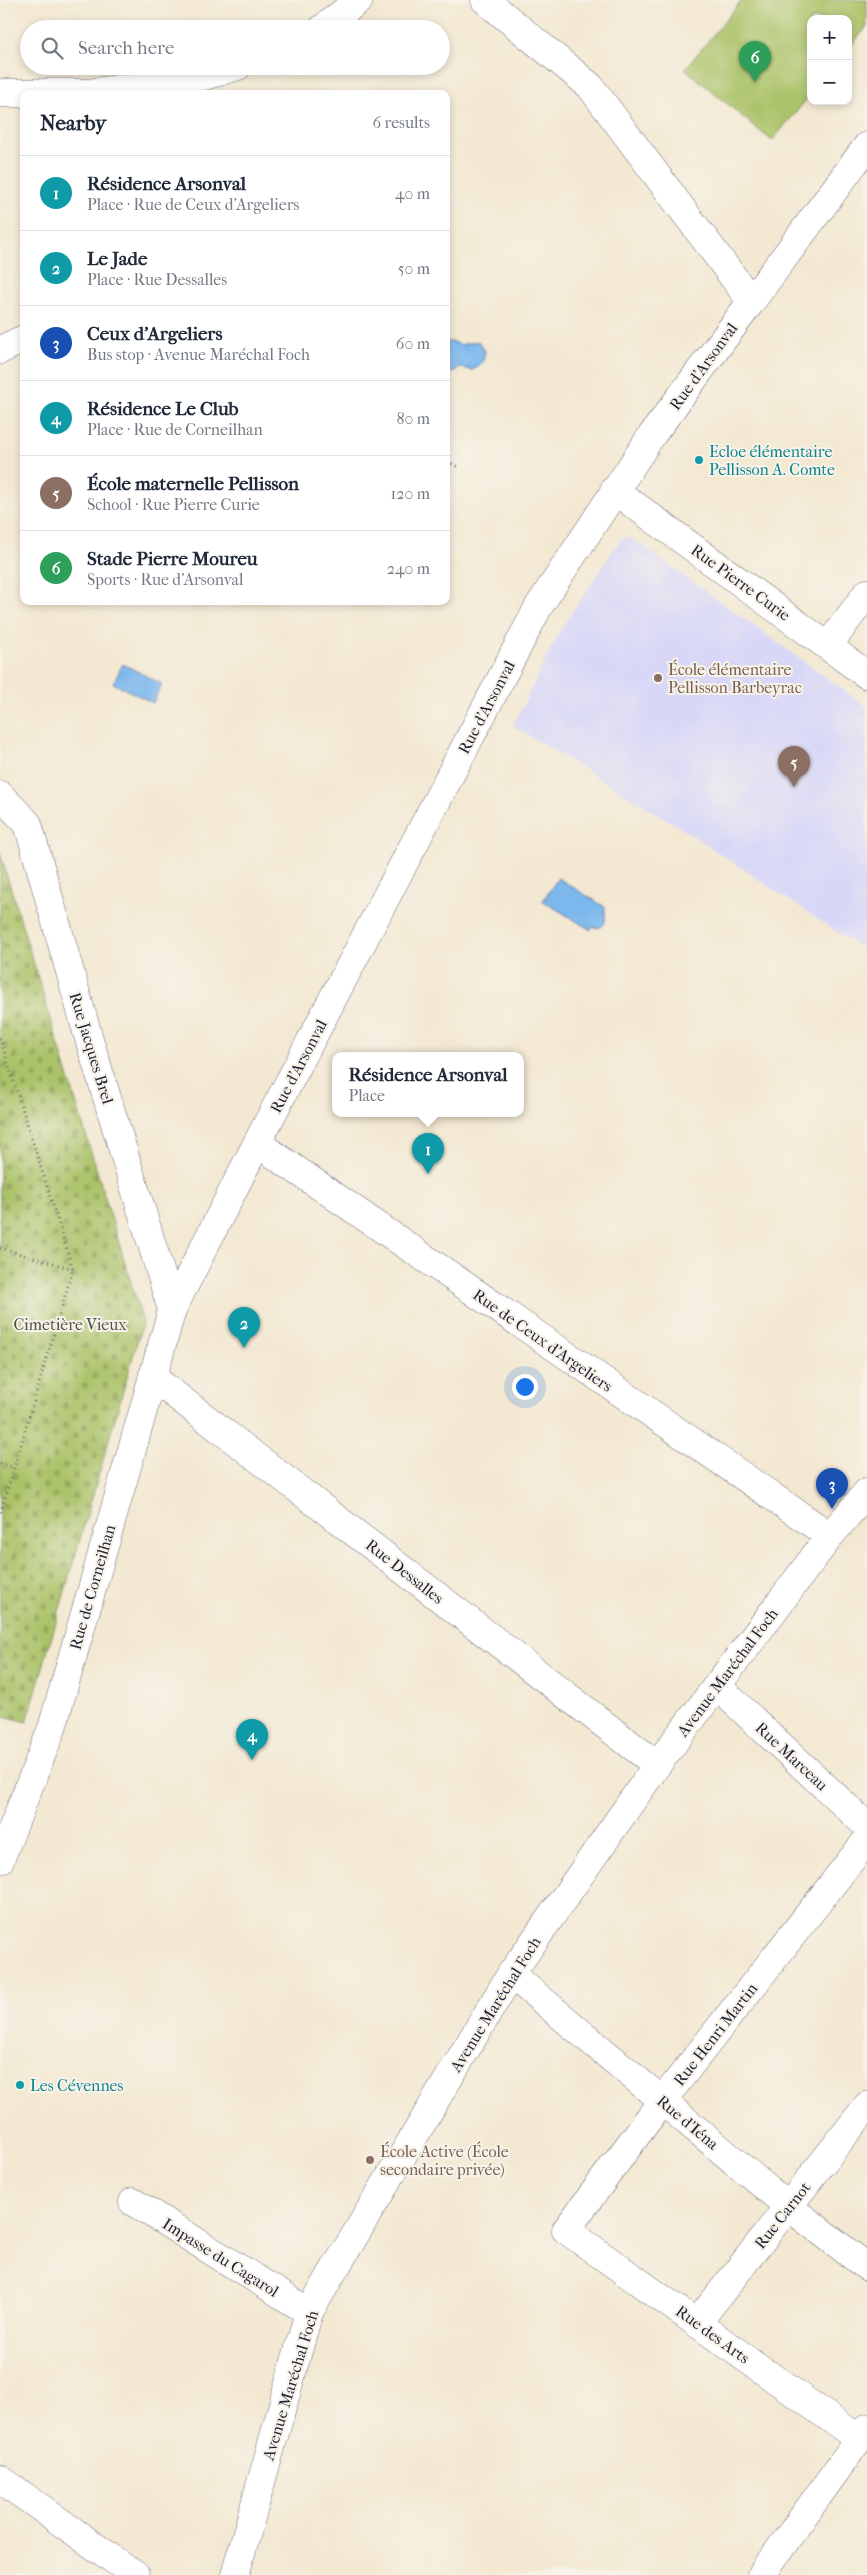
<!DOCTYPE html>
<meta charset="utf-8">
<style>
:root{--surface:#fff;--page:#f6f6f7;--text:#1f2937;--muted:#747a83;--line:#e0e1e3;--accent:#db2777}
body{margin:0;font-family:"IM FELL French Canon",serif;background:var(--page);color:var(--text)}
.controls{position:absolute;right:15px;top:15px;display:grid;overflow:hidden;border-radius:10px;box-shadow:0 2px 8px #0003}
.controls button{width:45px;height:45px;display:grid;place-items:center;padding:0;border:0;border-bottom:1px solid var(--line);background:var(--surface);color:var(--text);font:25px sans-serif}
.you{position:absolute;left:524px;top:1386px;width:18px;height:18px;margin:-12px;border:4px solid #fff;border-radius:50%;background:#1a73e8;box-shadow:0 0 0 8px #1a73e833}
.badge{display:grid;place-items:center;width:32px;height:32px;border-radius:50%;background:var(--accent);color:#fff;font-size:16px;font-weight:700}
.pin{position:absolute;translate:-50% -41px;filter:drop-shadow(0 1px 2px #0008)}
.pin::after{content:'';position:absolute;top:26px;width:18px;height:15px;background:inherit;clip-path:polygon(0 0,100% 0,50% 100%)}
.popup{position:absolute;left:332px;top:1052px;width:192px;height:65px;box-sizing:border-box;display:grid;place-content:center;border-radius:10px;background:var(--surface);filter:drop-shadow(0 1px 4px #0005);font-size:16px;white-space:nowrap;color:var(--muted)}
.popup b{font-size:19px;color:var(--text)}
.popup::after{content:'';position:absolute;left:50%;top:100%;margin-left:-10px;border:10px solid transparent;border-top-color:var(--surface)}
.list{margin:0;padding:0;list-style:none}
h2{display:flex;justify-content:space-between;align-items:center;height:65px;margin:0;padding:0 20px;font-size:21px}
h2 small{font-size:16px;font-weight:400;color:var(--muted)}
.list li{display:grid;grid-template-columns:32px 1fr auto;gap:15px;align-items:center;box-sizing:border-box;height:75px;padding:0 20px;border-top:1px solid var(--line)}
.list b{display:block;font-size:19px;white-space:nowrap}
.list p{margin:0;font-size:16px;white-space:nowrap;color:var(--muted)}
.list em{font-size:16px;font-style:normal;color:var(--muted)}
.icon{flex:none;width:28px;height:28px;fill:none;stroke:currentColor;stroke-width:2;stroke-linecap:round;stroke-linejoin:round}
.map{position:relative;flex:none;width:867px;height:2575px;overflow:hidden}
.search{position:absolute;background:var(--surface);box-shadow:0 2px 8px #0003;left:20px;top:20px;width:430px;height:55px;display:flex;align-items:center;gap:12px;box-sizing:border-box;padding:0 18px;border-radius:28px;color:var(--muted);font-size:19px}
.panel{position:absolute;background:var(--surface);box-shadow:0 2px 8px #0003;left:20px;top:90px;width:430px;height:515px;border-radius:10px}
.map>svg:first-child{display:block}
.built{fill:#d8d7f8}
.cemetery{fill:url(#cemetery-stones);stroke:#667251}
.garden{fill:#aac267;stroke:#667251}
.water{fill:#7bb7ed;stroke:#4e6c94}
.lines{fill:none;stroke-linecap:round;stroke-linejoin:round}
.street-casing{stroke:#6b6770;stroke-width:29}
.secondary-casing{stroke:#6b6770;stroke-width:29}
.path{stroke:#6b6770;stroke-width:3;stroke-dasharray:1 4;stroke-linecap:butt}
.street{stroke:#fff;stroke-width:28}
.secondary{stroke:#fff;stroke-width:28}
.culture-dot{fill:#0f9aa8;stroke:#f7f3e8;stroke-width:2}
.education-dot{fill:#8d6e63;stroke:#f7f3e8;stroke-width:2}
.labels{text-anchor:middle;stroke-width:4;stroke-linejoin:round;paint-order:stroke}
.street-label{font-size:16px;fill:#22223b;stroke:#f7f3e8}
.culture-label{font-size:16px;fill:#0d838f;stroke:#f7f3e8;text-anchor:start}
.education-label{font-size:16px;fill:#785e54;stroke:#f7f3e8;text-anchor:start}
.park-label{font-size:16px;fill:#4b5248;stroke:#f7f3e8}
</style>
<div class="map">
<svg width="867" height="2575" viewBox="0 0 867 2575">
<defs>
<pattern id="cemetery-stones" width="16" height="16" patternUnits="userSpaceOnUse" patternTransform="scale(1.25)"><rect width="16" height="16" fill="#aac267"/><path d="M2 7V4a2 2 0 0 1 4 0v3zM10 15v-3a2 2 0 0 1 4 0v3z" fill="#92a65a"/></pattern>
</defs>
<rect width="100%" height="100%" fill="#f7f3e8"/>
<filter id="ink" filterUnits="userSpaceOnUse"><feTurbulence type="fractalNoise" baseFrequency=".02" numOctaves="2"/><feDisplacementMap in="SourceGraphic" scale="10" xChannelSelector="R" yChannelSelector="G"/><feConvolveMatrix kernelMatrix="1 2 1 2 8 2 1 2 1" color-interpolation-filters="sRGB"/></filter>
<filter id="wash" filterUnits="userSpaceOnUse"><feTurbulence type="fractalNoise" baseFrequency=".0096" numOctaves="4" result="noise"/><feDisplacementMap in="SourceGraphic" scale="20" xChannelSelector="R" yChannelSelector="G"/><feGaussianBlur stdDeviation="1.12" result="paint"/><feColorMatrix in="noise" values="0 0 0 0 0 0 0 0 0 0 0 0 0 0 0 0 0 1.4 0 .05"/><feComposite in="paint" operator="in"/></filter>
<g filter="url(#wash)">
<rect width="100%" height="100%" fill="#f3e8d2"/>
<!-- built -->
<path class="built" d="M630 537 867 707V952L692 835 513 726 559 632 621 539Z"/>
<!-- cemetery -->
<path class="cemetery" d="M0 853 143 1322 27 1722 0 1715Z"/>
<!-- garden -->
<path class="garden" d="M742 0H867V27L848 49V19H811V94L772 141 685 69Z"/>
<!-- water -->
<path class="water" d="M478 341 485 351 483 362 473 370 460 368 449 374 446 373V342H454L460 345Z
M123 664 162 684 153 703 113 683Z
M558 878 605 907C604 916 610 930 592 927L591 930 543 901Z"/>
</g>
<g filter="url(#ink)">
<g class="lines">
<defs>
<path id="street" d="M485 0 590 86 751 301
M0 350 24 339
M614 490 867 675
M828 646 867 593
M0 795 28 824 89 1039 172 1310
M257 1143 830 1536
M152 1377 657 1765
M717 1686 867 1826
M0 1860 52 1728 172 1310 257 1143 539 606 652 435 867 146
M511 1974 789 2207 867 2267
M133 2202 309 2312
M697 2323 867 2106
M859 2439 566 2230 662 2101 867 1840"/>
<path id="secondary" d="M322 29 359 0
M0 93H87L197 78 238 66
M0 2479 135 2575
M235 2575 309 2312 511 1974 657 1765 830 1536 867 1492
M761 2575 867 2428"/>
</defs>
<!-- street casing -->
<use href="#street" class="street-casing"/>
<!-- secondary casing -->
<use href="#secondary" class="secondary-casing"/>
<!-- path -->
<path class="path" d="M447 461 458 467
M0 1038 73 1269 0 1515
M0 1248 73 1269
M0 1464 14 1468"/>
<!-- street -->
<use href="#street" class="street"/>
<!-- secondary -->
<use href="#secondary" class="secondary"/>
</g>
</g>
<!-- markers -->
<g class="culture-dot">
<circle cx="699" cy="460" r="5"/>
<circle cx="20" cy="2085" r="5"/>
</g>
<g class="education-dot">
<circle cx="658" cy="678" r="5"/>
<circle cx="370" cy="2160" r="5"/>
</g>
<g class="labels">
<!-- street labels -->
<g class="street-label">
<text transform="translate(703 366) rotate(-54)" y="6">Rue d'Arsonval</text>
<text transform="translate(741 582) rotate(36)" y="6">Rue Pierre Curie</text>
<text transform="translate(486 707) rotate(-62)" y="6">Rue d'Arsonval</text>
<text transform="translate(92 1048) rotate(73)" y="6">Rue Jacques Brel</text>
<text transform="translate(298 1066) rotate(-62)" y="6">Rue d'Arsonval</text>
<text transform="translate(543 1340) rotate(35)" y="6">Rue de Ceux d'Argeliers</text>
<text transform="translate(405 1571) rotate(38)" y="6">Rue Dessalles</text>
<text transform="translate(92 1587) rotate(-74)" y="6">Rue de Corneilhan</text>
<text transform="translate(727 1672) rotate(-53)" y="6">Avenue Maréchal Foch</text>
<text transform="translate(792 1756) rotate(43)" y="6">Rue Marceau</text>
<text transform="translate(495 2004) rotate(-58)" y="6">Avenue Maréchal Foch</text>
<text transform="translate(715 2034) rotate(-52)" y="6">Rue Henri Martin</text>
<text transform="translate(688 2122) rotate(40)" y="6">Rue d'Iéna</text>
<text transform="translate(782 2215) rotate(-52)" y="6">Rue Carnot</text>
<text transform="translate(221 2257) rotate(32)" y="6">Impasse du Cagarol</text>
<text transform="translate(713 2334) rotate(36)" y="6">Rue des Arts</text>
<text transform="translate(290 2385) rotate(-73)" y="6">Avenue Maréchal Foch</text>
</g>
<!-- culture labels -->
<g class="culture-label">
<text x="709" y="457">Ecloe élémentaire<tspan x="709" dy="18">Pellisson A. Comte</tspan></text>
<text x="30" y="2091">Les Cévennes</text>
</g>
<!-- education labels -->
<g class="education-label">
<text x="668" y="675">École élémentaire<tspan x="668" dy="18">Pellisson Barbeyrac</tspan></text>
<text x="380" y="2157">École Active (École<tspan x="380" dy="18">secondaire privée)</tspan></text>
</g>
<!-- park labels -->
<g class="park-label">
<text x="70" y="1330">Cimetière Vieux</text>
</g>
</g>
</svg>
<div class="controls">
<button>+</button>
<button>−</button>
</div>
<div class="you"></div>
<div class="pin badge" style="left:428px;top:1174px;background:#0f9aa8">1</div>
<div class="popup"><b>Résidence Arsonval</b>Place</div>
<div class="pin badge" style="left:244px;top:1348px;background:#0f9aa8">2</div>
<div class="pin badge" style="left:832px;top:1509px;background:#1a4fb4">3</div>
<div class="pin badge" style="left:252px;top:1760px;background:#0f9aa8">4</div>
<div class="pin badge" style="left:794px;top:787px;background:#8d6e63">5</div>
<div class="pin badge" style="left:755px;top:82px;background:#2e9e5b">6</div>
<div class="search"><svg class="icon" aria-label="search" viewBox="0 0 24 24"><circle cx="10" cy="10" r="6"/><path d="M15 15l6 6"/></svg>Search here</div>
<section class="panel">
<h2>Nearby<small>6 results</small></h2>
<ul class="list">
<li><span class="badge" style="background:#0f9aa8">1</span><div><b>Résidence Arsonval</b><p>Place · Rue de Ceux d'Argeliers</p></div><em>40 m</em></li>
<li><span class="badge" style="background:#0f9aa8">2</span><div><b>Le Jade</b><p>Place · Rue Dessalles</p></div><em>50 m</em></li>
<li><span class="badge" style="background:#1a4fb4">3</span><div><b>Ceux d'Argeliers</b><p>Bus stop · Avenue Maréchal Foch</p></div><em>60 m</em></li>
<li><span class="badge" style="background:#0f9aa8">4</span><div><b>Résidence Le Club</b><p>Place · Rue de Corneilhan</p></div><em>80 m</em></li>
<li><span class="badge" style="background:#8d6e63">5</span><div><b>École maternelle Pellisson</b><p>School · Rue Pierre Curie</p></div><em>120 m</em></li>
<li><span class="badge" style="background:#2e9e5b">6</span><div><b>Stade Pierre Moureu</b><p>Sports · Rue d'Arsonval</p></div><em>240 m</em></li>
</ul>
</section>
</div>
